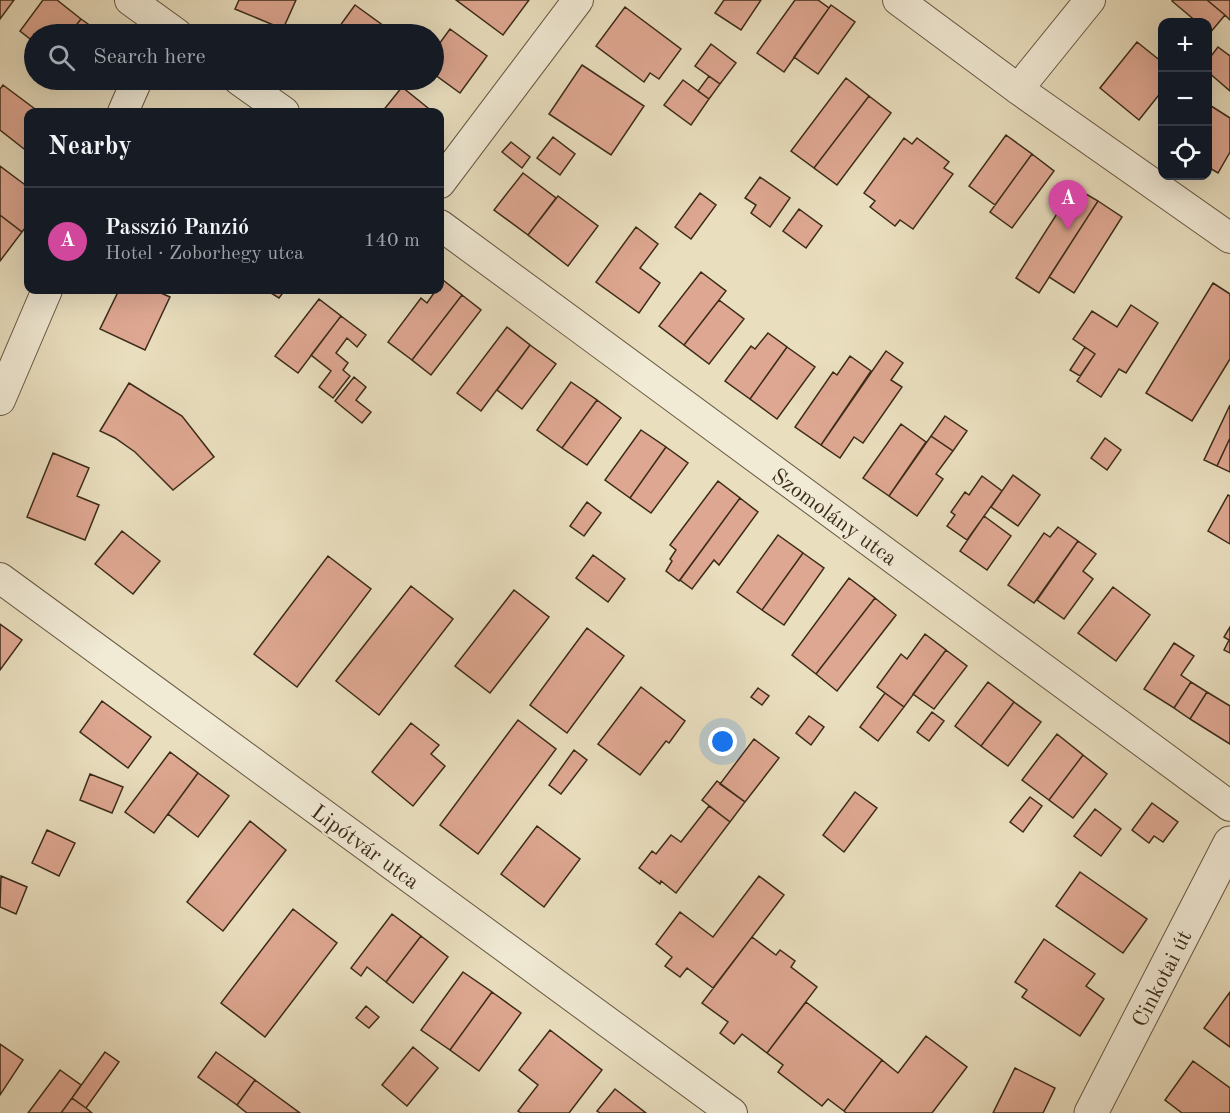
<!DOCTYPE html>
<meta charset="utf-8">
<style>
:root{--surface:#171b24;--page:#20242c;--text:#f1f3f6;--muted:#9ea1a6;--line:#363941;--accent:#0b8043}
body{margin:0;font-family:"Old Standard TT",serif;background:var(--page);color:var(--text)}
.controls{position:absolute;right:18px;top:18px;display:grid;overflow:hidden;border-radius:12px;box-shadow:0 6px 24px #0002}
.controls button{width:54px;height:54px;display:grid;place-items:center;padding:0;border:0;border-bottom:2px solid var(--line);background:var(--surface);color:var(--text);font:30px sans-serif}
.you{position:absolute;left:723px;top:742px;width:21px;height:21px;margin:-15px;border:4px solid #fff;border-radius:50%;background:#1a73e8;box-shadow:0 0 0 9px #1a73e833}
.badge{display:grid;place-items:center;width:39px;height:39px;border-radius:50%;background:var(--accent);color:#fff;font-size:20px;font-weight:700}
.pin{position:absolute;translate:-50% -50px;filter:drop-shadow(0 2px 3px #0008)}
.pin::after{content:'';position:absolute;top:32px;width:21px;height:18px;background:inherit;clip-path:polygon(0 0,100% 0,50% 100%)}
.list{margin:0;padding:0;list-style:none}
h2{display:flex;justify-content:space-between;align-items:center;height:78px;margin:0;padding:0 24px;font-size:26px}
h2 small{font-size:20px;font-weight:400;color:var(--muted)}
.list li{display:grid;grid-template-columns:39px 1fr auto;gap:18px;align-items:center;box-sizing:border-box;height:108px;padding:0 24px;border-top:2px solid var(--line)}
.list b{display:block;font-size:22px;white-space:nowrap}
.list p{margin:0;font-size:20px;white-space:nowrap;color:var(--muted)}
.list em{font-size:20px;font-style:normal;color:var(--muted)}
.icon{flex:none;width:33px;height:33px;fill:none;stroke:currentColor;stroke-width:2;stroke-linecap:round;stroke-linejoin:round}
.map{position:relative;flex:none;width:1230px;height:1113px;overflow:hidden}
.search{position:absolute;background:var(--surface);box-shadow:0 6px 24px #0002;left:24px;top:24px;width:420px;height:66px;display:flex;align-items:center;gap:15px;box-sizing:border-box;padding:0 21px;border-radius:33px;color:var(--muted);font-size:22px}
.panel{position:absolute;background:var(--surface);box-shadow:0 6px 24px #0002;left:24px;top:108px;width:420px;height:186px;border-radius:12px}
.map>svg:first-child{display:block}
.building{fill:#dea791;stroke:#3c2b19;stroke-width:1.5}
.lines{fill:none;stroke-linecap:round;stroke-linejoin:round}
.minor-casing{stroke:#675842;stroke-width:32}
.tertiary-casing{stroke:#675842;stroke-width:35}
.minor{stroke:#f1ead5;stroke-width:30}
.tertiary{stroke:#f1ead5;stroke-width:33}
.labels{text-anchor:middle;stroke-width:4.5;stroke-linejoin:round;paint-order:stroke}
.street-label{font-size:22px;fill:#3c2b19;stroke:#f1ead5}
</style>
<div class="map">
<svg width="1230" height="1113" viewBox="0 0 1230 1113">
<rect width="100%" height="100%" fill="#e9debe"/>
<filter id="stains"><feTurbulence type="fractalNoise" baseFrequency=".00333" numOctaves="4"/><feColorMatrix values="0 0 0 0 .2 0 0 0 0 .09 0 0 0 0 .02 0 0 0 .5 -.17"/></filter>
<radialGradient id="worn" r=".72"><stop offset=".6" stop-color="#630" stop-opacity="0"/><stop offset="1" stop-color="#630" stop-opacity=".3"/></radialGradient>
<!-- building -->
<path class="building" d="M0 0H14L0 19Z
M43 0H57L81 19 69 34H34V42L20 31Z
M239 0H296L283 29 235 9Z
M456 0H529L503 35Z
M724 0H761L741 30 715 13Z
M795 0H818L829 8 784 72 757 53Z
M1173 0H1207L1225 15 1210 33 1208 31V22H1197L1172 1Z
M1207 0H1230V20L1225 15Z
M355 5 388 29 384 34H334Z
M831 5 855 22 818 74 794 57Z
M625 7 681 49 659 79 650 73 644 82 596 46Z
M81 19 102 34H69Z
M450 29 487 56 460 93 434 74V51Z
M1137 42 1162 62V91L1139 120 1100 88Z
M711 44 736 63 720 84 695 66Z
M1218 47 1230 56V91L1208 72V60Z
M582 65 644 106 611 155 549 114Z
M709 76 720 84 709 99 698 91Z
M846 78 869 96 814 168 791 151Z
M334 80H352L345 88Z
M683 80 709 99 691 125 664 105Z
M3 85 39 112H28V152L0 130V89Z
M402 87 433 112H382Z
M869 96 891 113 837 185 814 168Z
M1208 104 1230 118V152L1218 173 1208 167Z
M1006 135 1032 154 995 205 969 186Z
M553 137 575 154 560 175 537 158Z
M904 138 912 144 917 138 949 162 944 168 953 174 913 229 900 220 895 226 870 207 875 201 864 193Z
M511 142 530 157 522 168 502 152Z
M1032 154 1054 171 1012 228 990 212Z
M0 166 28 187V224L22 232 0 215Z
M523 173 556 198 528 235 494 210Z
M760 177 790 198 770 227 751 213 756 205 745 198Z
M1074 187 1098 201 1039 293 1016 278Z
M700 193 716 205 691 239 675 227Z
M558 196 598 226 568 266 528 235Z
M1098 201 1122 217 1074 293 1049 277Z
M799 209 822 226 806 248 783 231Z
M0 215 22 232 0 261Z
M636 227 658 244 640 268 660 283 639 313 596 282Z
M701 272 726 291 684 345 659 326Z
M443 280 462 295 412 360 388 342 421 298 427 303 436 290H440V285Z
M1213 283 1230 294V359L1192 421 1146 393Z
M119 290H154L170 297 145 350 100 329Z
M266 290H285L279 298Z
M462 295 481 310 431 375 412 360Z
M319 299 341 316 298 373 275 356Z
M719 300 744 319 709 364 684 345Z
M1131 305 1158 323 1126 373 1119 369 1101 397 1077 381 1095 354 1073 339 1092 311 1117 327Z
M341 316 366 335 357 347 347 338 336 353 348 363 343 370 350 376 333 398 319 387 331 371 311 355Z
M507 327 530 345 481 411 457 393Z
M768 333 787 347 750 399 725 381 751 346 755 349Z
M530 345 556 364 522 409 497 390Z
M787 347 815 367 777 419 750 399Z
M1085 347 1095 354 1080 376 1070 370Z
M886 351 903 363 891 380 902 387 863 443 854 437 840 458 821 445Z
M850 356 871 371 821 445 795 427 833 372 837 375Z
M354 377 366 387 356 400 371 412 362 423 335 401Z
M571 382 597 400 562 448 537 430Z
M129 383 182 416 214 457 173 490 135 452 115 438 100 431Z
M597 400 621 418 587 465 562 448Z
M1230 405V438L1217 466 1204 460Z
M945 416 967 431 953 451 931 436Z
M901 424 926 442 889 496 863 478Z
M641 430 666 447 630 498 605 480Z
M931 436 953 451 936 474 943 479 917 516 889 496Z
M1105 438 1121 450 1107 470 1091 458Z
M1230 438V472L1217 466Z
M666 447 688 463 651 513 630 498Z
M53 453 89 468 77 496 99 505 85 540 27 517Z
M1013 475 1040 495 1018 526 991 507Z
M982 476 1002 491 967 540 947 526 955 515 951 512 965 492 969 495Z
M718 481 740 498 679 581 666 571 672 561 670 559 676 550 670 545Z
M1228 495 1230 496V544L1208 531Z
M740 498 758 512 719 565 714 560 692 589 680 580Z
M587 502 601 513 584 536 570 526Z
M984 516 1011 536 987 570 960 551Z
M1058 527 1078 541 1034 603 1008 585 1044 533 1050 537Z
M122 531 160 561 133 594 95 564Z
M778 535 803 553 762 610 737 592Z
M1078 541 1096 554 1083 571 1093 579 1064 619 1037 600Z
M803 553 824 568 784 625 762 610Z
M593 555 625 579 608 602 576 578Z
M328 556 371 589 297 687 254 654Z
M849 578 875 598 816 674 792 655Z
M411 586 453 619 379 715 336 681Z
M1113 587 1150 615 1116 661 1078 633Z
M514 590 549 617 490 693 455 666Z
M875 598 896 615 837 691 816 674Z
M0 624 22 640 0 670Z
M1230 627V653L1224 650 1229 640 1224 637Z
M587 628 624 656 567 733 530 705Z
M925 634 946 650 904 707 877 687 901 654 907 659Z
M1174 643 1194 656 1181 675 1191 682 1174 708 1144 689Z
M946 650 967 666 934 709 913 694Z
M988 682 1014 702 981 746 955 726Z
M1191 682 1207 692 1190 719 1174 708Z
M641 687 685 721 669 743 666 741 640 775 598 744Z
M758 688 769 696 762 705 751 697Z
M1207 692 1230 706V744L1190 719Z
M885 693 904 707 878 741 860 727Z
M102 701 151 737 128 768 80 732Z
M1014 702 1041 722 1008 766 981 746Z
M932 712 944 721 929 741 917 732Z
M809 716 824 727 811 745 796 733Z
M518 720 556 749 478 854 440 825Z
M411 723 439 745 431 754 445 766 413 806 372 772Z
M1057 734 1083 755 1049 800 1022 780Z
M754 739 779 758 745 802 720 784Z
M574 750 587 760 561 794 549 785Z
M170 752 198 773 154 833 125 812Z
M1083 755 1107 774 1073 818 1049 800Z
M198 773 229 796 198 837 168 814Z
M90 774 123 787 112 813 80 800Z
M717 781 745 802 730 822 702 800Z
M855 792 877 808 844 852 823 835Z
M1030 797 1042 806 1023 832 1010 822Z
M1152 803 1178 822 1163 842 1154 836 1149 843 1132 830Z
M709 806 730 822 676 893 661 881 660 884 639 868 652 851 656 854 671 835 681 842Z
M1095 809 1121 829 1101 856 1074 836Z
M250 821 286 850 223 931 187 902Z
M537 826 580 859 544 907 501 874Z
M47 830 75 843 59 876 32 863Z
M1080 872 1147 919 1123 953 1056 906Z
M1 876 27 887 16 914 0 907Z
M759 876 784 895 713 988 687 968 680 977 665 966 672 957 656 944 680 912 713 937Z
M293 909 337 943 265 1037 221 1003Z
M392 914 421 936 386 982 367 967 361 976 351 968Z
M421 936 448 957 413 1003 386 982Z
M752 937 776 955 780 950 795 961 791 967 817 987 767 1053 742 1034 734 1044 720 1033 728 1022 702 1003Z
M1044 939 1095 974 1086 986 1104 999 1080 1036 1022 997 1027 990 1015 982Z
M463 972 492 992 450 1050 421 1030Z
M492 992 521 1013 479 1071 450 1050Z
M1230 992V1047L1204 1028Z
M806 1002 882 1060 844 1111 828 1099 822 1106 778 1072 783 1065 767 1053Z
M366 1006 379 1017 369 1028 356 1018Z
M550 1030 602 1070 569 1113H521L518 1111 538 1085 519 1070Z
M926 1036 967 1067 932 1113H846L844 1111 882 1060 898 1073Z
M0 1044 23 1060 0 1095Z
M413 1047 438 1068 407 1106 382 1085Z
M105 1052 119 1062 86 1108 72 1098Z
M216 1052 255 1080 237 1105 198 1077Z
M1193 1061 1230 1088V1113H1182L1165 1100Z
M1015 1068 1055 1088 1043 1113H993Z
M60 1070 81 1085 72 1098 61 1113H28Z
M255 1080 300 1113H247L237 1105Z
M615 1089 646 1113H600L597 1111Z
M72 1098 86 1108 92 1113H61Z"/>
<g class="lines">
<defs>
<path id="minor" d="M130 0 177 34
M898 0 1018 89 1230 238
M239 80 284 112
M1018 89 1090 0
M123 112 137 80
M440 183 578 0
M440 225 1230 806
M0 400 47 290
M0 578 732 1113"/>
<path id="tertiary" d="M1091 1113 1230 843"/>
</defs>
<!-- minor casing -->
<use href="#minor" class="minor-casing"/>
<!-- tertiary casing -->
<use href="#tertiary" class="tertiary-casing"/>
<!-- minor -->
<use href="#minor" class="minor"/>
<!-- tertiary -->
<use href="#tertiary" class="tertiary"/>
</g>
<g class="labels">
<!-- street labels -->
<g class="street-label">
<text transform="translate(835 516) rotate(36)" y="8">Szomolány utca</text>
<text transform="translate(366 846) rotate(36)" y="8">Lipótvár utca</text>
<text transform="translate(1161 978) rotate(-63)" y="8">Cinkotai út</text>
</g>
</g>
<rect width="100%" height="100%" filter="url(#stains)"/>
<rect width="100%" height="100%" fill="url(#worn)"/>
</svg>
<div class="controls">
<button>+</button>
<button>−</button>
<button><svg class="icon" aria-label="locate" viewBox="0 0 24 24"><circle cx="12" cy="12" r="6"/><path d="M12 2v4M12 18v4M2 12h4M18 12h4"/></svg></button>
</div>
<div class="you"></div>
<div class="pin badge" style="left:1068px;top:230px;background:#d1479c">A</div>
<div class="search"><svg class="icon" aria-label="search" viewBox="0 0 24 24"><circle cx="10" cy="10" r="6"/><path d="M15 15l6 6"/></svg>Search here</div>
<section class="panel">
<h2>Nearby<small></small></h2>
<ul class="list">
<li><span class="badge" style="background:#d1479c">A</span><div><b>Passzió Panzió</b><p>Hotel · Zoborhegy utca</p></div><em>140 m</em></li>
</ul>
</section>
</div>
